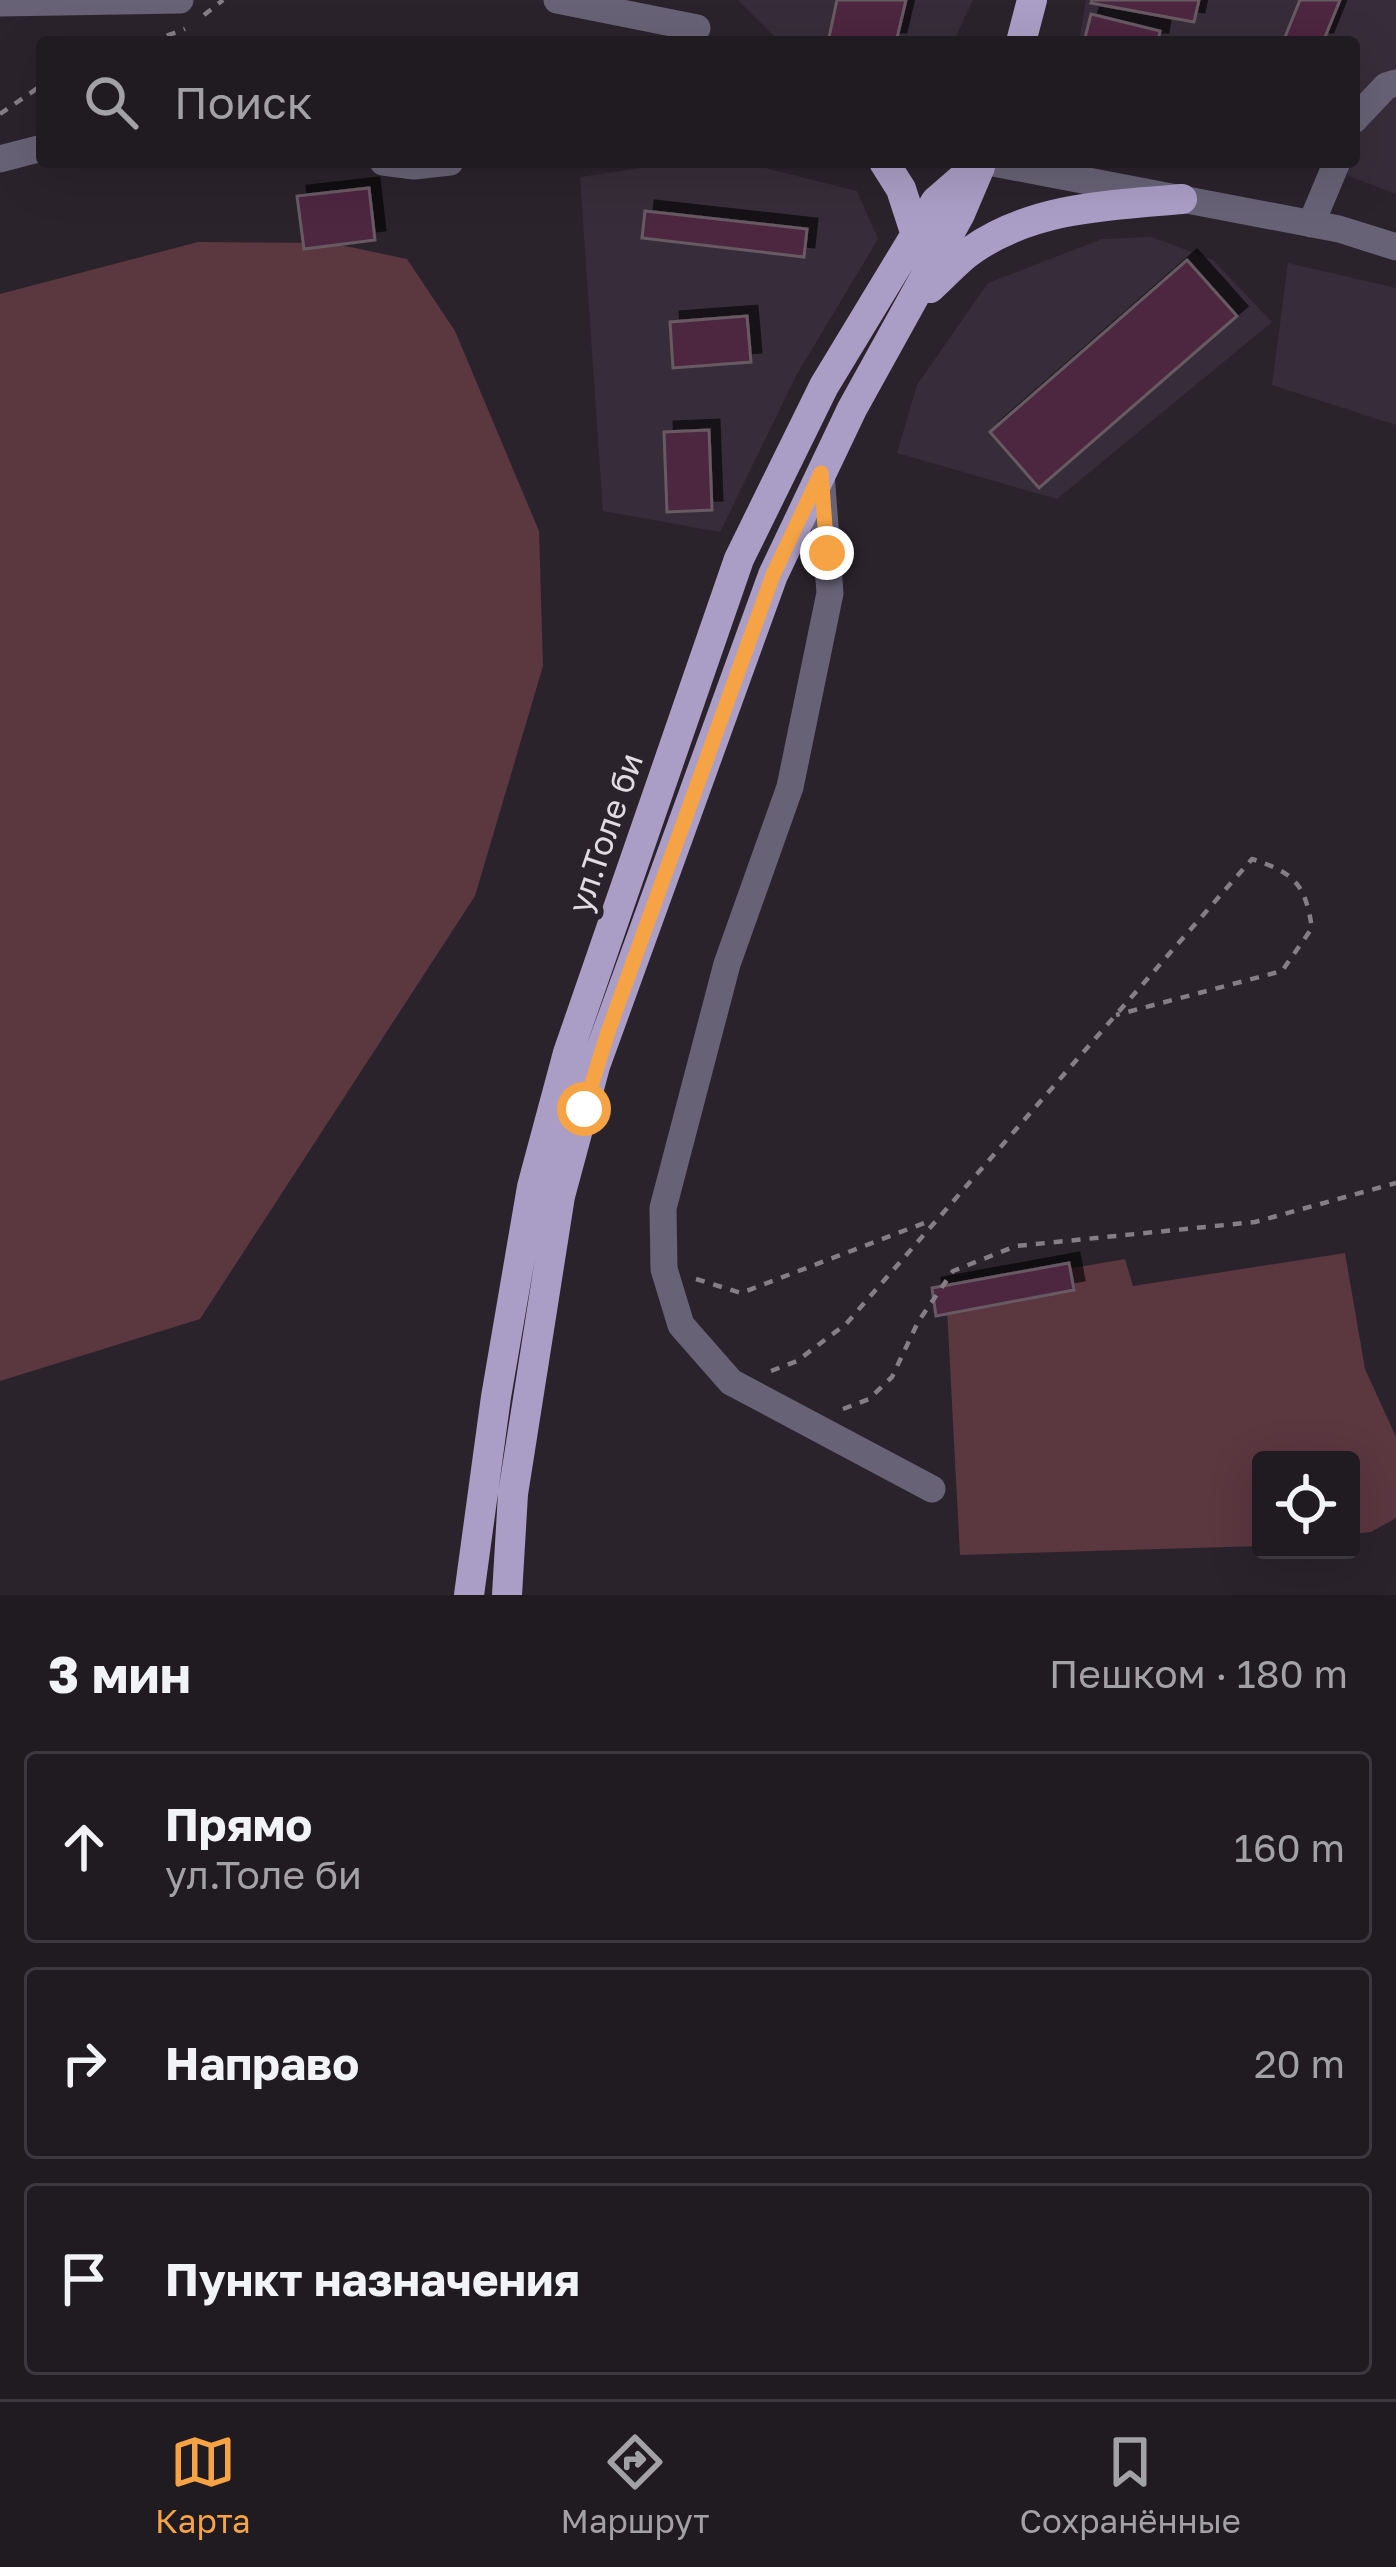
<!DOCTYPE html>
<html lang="ru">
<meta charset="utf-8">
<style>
:root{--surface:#201a21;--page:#28232a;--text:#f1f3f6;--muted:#a2a1a5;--line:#3d383f;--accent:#f5a345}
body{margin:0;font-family:"Golos Text",sans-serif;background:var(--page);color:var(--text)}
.controls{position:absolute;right:36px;bottom:36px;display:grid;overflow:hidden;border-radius:12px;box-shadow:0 12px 48px #0002}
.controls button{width:108px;height:108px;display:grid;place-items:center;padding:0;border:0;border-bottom:3px solid var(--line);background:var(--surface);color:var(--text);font:60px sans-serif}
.stop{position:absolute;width:36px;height:36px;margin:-27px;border:9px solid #f5a345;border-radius:50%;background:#fff}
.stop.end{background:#f5a345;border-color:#fff;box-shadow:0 3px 12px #0008}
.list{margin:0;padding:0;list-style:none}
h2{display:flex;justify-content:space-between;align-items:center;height:156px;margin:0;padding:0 48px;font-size:51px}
h2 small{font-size:39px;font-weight:400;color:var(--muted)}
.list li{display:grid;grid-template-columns:78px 1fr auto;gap:36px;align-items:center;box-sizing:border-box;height:192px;margin:0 24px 24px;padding:0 24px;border:3px solid var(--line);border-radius:12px}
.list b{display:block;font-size:45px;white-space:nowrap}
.list p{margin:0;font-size:39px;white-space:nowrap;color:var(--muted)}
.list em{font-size:39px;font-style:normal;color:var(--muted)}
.icon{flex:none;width:66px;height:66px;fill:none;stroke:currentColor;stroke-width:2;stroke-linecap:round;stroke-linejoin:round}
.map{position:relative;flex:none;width:1396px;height:1595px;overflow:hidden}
.search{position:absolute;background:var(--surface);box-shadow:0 12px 48px #0002;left:36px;right:36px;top:36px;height:132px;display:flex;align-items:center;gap:30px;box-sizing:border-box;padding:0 42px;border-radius:12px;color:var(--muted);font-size:45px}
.sheet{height:804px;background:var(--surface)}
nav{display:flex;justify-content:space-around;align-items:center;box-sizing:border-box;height:168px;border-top:3px solid var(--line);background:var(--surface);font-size:33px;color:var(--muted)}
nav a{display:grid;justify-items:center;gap:6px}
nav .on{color:var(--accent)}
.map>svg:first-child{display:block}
.built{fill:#372d3a}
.green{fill:#5b3740}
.building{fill:#4d2640;stroke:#675a62;stroke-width:3;filter:url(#shadow)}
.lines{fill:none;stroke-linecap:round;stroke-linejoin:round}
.path{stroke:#857e86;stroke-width:4.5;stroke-dasharray:9 9;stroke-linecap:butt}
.minor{stroke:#686276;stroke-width:27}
.major{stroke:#ab9ec6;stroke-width:30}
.route{stroke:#f5a345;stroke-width:15}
.labels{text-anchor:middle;stroke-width:12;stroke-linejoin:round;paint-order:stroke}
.street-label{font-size:33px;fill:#e1dbe2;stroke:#2b232c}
</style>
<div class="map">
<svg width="1396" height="1595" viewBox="0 0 1396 1595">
<defs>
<filter id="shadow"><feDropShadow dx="10" dy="-10" stdDeviation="0" flood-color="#0009"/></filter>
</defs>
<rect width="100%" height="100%" fill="#2b232c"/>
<!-- built -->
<path class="built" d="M738 0H973L953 42H780Z
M1086 0H1396V194L1313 162H1354V42H1079Z
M682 162H741L857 191 878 239 797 374 720 532 603 511 580 177Z
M1152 237 1213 260 1272 322 1057 499 897 453 917 385 988 283 1102 239Z
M1288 263 1396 288V425L1272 385Z"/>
<!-- green -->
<path class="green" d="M198 242 331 243 407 259 455 331 539 531 543 666 475 896 200 1319 0 1381V294Z
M1345 1253 1365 1369 1396 1437V1518L1371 1532 1351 1534V1460H1261V1546L960 1555 946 1290 1125 1259 1133 1286Z"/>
<!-- building -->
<path class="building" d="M837 0H906L896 42H828Z
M1092 0H1199L1194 22 1091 3Z
M1300 0H1340L1323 42H1283Z
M1091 14 1160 31 1158 42H1084Z
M369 188 375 240 304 249 297 196Z
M645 211 807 229 804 257 642 238Z
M1187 260 1237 316 1039 488 990 432Z
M747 316 751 362 673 368 670 322Z
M709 430 712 510 667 512 664 432Z
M1069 1263 1074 1290 936 1316 932 1288Z"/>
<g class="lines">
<!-- path -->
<path class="path" d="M204 15 223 0
M150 42 185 29
M0 114 42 85
M696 1279 741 1293 932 1220
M771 1371 797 1361 846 1324 1252 859C1295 873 1305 884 1312 928L1282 971 1116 1015
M843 1409 869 1399 892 1377 918 1322 953 1271 1016 1246 1255 1222 1396 1183"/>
<!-- minor -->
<path class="minor" d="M557 0 697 28
M0 3 180 0
M1354 120 1386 86 1396 83
M0 159 42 148
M383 162 414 166 450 162
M988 162 1339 229 1396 247
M1311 224 1337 162
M821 473 830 593 790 787 727 964 663 1208 664 1269 681 1325 731 1382 932 1489"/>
<!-- major -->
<path class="major" d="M1021 42 1032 0
M884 162 901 189 916 235
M930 288C944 276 957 260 972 250 1033 207 1111 205 1182 199
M469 1595 496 1397 532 1187 568 1053 739 559 824 386 936 201 981 162
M507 1595 513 1494 560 1196 595 1066 773 575 852 409 960 214 980 167"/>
</g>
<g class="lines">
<!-- route -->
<path class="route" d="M584 1109 608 1032 773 575 821 473 827 553"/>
</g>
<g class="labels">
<!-- street labels -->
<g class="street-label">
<text transform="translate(605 833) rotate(-71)" y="12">ул.Толе би</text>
</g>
</g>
</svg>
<div class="controls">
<button><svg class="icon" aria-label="locate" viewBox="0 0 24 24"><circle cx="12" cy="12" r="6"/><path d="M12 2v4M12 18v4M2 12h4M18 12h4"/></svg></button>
</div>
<div class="stop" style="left:584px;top:1109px"></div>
<div class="stop end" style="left:827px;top:553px"></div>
<div class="search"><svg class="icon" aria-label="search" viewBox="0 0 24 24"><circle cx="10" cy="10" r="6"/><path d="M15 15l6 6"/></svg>Поиск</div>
</div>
<section class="sheet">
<h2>3 мин<small>Пешком · 180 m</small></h2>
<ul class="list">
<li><svg class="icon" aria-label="ahead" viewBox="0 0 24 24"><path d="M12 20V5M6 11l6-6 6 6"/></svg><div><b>Прямо</b><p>ул.Толе би</p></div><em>160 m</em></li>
<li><svg class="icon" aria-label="right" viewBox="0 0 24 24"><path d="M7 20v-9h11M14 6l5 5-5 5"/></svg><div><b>Направо</b></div><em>20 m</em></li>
<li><svg class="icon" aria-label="arrive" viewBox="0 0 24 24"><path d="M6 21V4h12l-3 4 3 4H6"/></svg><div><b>Пункт назначения</b></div></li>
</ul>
</section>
<nav>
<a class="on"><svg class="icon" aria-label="map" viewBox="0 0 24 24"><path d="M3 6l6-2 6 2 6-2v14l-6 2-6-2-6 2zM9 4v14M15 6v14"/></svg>Карта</a>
<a><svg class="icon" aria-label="directions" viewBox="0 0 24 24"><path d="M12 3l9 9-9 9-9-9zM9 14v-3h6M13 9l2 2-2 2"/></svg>Маршрут</a>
<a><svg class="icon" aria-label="saved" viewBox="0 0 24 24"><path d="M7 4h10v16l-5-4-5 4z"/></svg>Сохранённые</a>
</nav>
